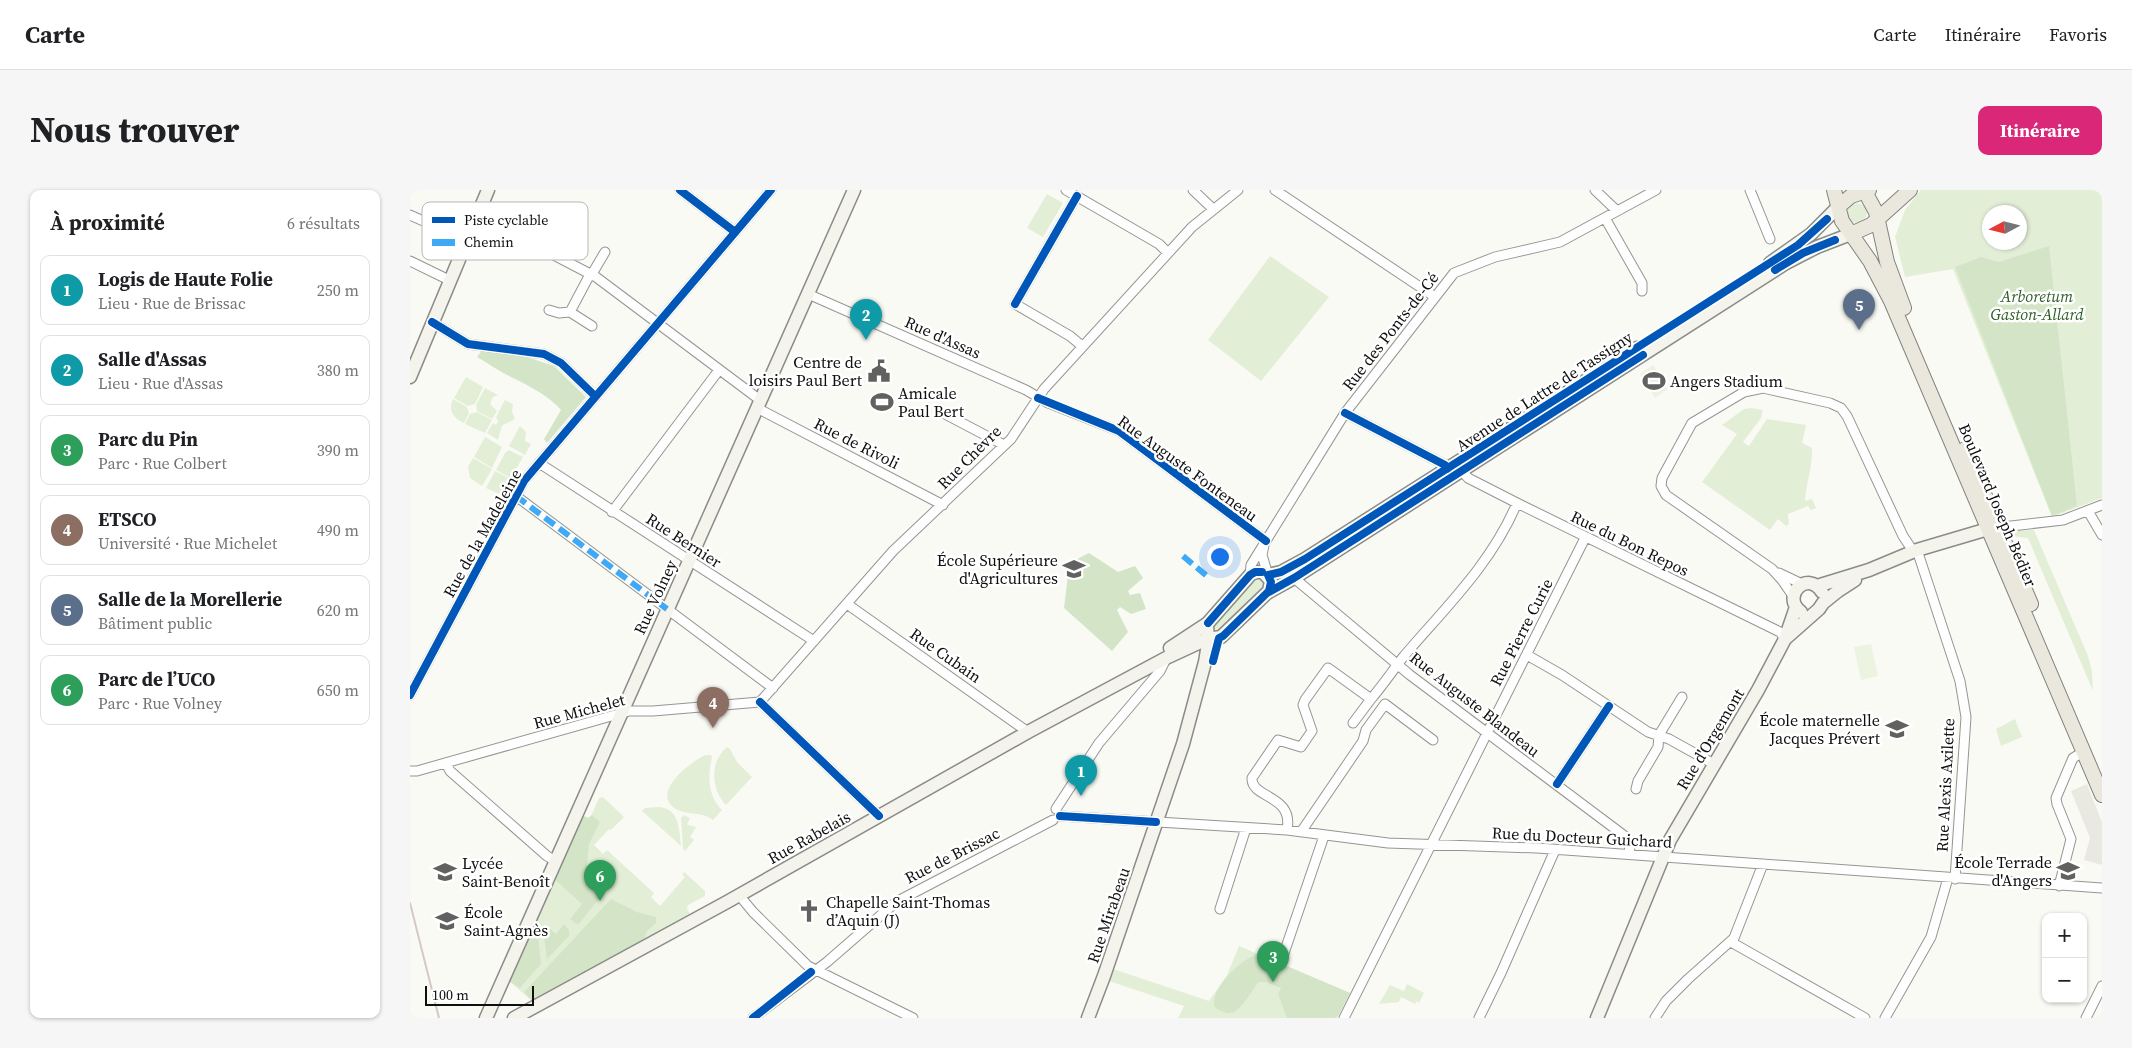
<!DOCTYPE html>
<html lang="fr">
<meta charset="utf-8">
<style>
:root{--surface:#fff;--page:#f6f6f6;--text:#202124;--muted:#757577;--line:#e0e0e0;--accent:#db2777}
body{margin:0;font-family:"Source Serif 4",serif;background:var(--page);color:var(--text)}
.controls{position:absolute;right:15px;bottom:15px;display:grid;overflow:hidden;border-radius:10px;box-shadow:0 1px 4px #0004}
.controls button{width:45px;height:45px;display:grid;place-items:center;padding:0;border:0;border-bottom:1px solid var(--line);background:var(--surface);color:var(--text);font:25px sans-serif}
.compass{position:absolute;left:1572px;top:15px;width:45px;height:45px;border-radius:50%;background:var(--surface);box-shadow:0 1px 4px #0004;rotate:263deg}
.scale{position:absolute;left:15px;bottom:12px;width:109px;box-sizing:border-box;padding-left:5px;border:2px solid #0f0f0f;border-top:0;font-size:14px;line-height:18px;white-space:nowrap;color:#0f0f0f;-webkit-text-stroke:4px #fff;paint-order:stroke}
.you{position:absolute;left:809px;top:366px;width:18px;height:18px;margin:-12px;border:4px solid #fff;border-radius:50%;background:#1a73e8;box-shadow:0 0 0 8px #1a73e833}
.badge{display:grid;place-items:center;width:32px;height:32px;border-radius:50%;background:var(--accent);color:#fff;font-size:16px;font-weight:700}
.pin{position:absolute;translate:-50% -41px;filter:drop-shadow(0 1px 2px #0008)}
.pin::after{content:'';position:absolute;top:26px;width:18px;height:15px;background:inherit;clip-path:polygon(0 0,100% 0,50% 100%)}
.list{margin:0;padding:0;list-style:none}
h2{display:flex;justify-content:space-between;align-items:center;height:65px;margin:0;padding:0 20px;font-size:21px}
h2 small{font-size:16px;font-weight:400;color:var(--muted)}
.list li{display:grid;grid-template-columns:32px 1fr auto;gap:15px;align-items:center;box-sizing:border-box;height:70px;margin:0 10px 10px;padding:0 10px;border:1px solid var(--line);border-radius:10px}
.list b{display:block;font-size:19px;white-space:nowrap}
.list p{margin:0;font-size:16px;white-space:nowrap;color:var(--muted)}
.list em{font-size:16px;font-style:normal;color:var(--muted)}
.map{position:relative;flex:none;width:1692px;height:828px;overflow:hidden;border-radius:10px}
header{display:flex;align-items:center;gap:30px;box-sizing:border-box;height:70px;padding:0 25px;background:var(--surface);border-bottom:1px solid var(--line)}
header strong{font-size:24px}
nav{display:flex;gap:28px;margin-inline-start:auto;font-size:18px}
.intro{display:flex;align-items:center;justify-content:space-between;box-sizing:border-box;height:120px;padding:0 30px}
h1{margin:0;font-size:35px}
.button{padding:12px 22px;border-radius:10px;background:var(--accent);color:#fff;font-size:18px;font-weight:700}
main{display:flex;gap:30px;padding:0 30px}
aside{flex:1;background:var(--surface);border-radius:10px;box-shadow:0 1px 4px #0004}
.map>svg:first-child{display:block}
.green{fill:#e3eed7;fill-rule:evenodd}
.forest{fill:#d4e5c7}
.pitch{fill:#ecf3e1}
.plaza{fill:#eae9e1}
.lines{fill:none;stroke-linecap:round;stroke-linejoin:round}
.street-casing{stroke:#959593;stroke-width:11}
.secondary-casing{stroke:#8b8b89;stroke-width:15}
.primary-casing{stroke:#828280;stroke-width:16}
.street{stroke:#fefefe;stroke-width:9}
.secondary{stroke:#f4f4ec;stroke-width:12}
.primary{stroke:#eae7dc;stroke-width:14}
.rail{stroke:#d5c8c7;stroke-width:2}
.quiet{stroke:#3fa9f5;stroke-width:6;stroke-dasharray:12 6;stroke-linecap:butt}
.cycleway-casing{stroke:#fff;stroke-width:11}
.cycleway{stroke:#0057b8;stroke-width:8}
.labels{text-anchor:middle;stroke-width:5;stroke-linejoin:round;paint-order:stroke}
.park-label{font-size:16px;font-style:italic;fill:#2f5f27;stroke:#fff}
.street-label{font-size:16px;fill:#0f0f0f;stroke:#fff}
.poi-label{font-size:16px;fill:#0f0f0f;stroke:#fff;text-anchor:start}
.key{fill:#fff;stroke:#b7b7b7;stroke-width:1}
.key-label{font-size:14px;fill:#0f0f0f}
</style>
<header>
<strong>Carte</strong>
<nav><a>Carte</a><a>Itinéraire</a><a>Favoris</a></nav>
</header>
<div class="intro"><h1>Nous trouver</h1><a class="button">Itinéraire</a></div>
<main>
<aside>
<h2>À proximité<small>6 résultats</small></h2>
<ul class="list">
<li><span class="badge" style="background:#0f9aa8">1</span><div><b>Logis de Haute Folie</b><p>Lieu · Rue de Brissac</p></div><em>250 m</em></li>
<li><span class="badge" style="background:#0f9aa8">2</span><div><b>Salle d'Assas</b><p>Lieu · Rue d'Assas</p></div><em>380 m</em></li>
<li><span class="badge" style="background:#2e9e5b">3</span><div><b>Parc du Pin</b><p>Parc · Rue Colbert</p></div><em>390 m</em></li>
<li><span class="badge" style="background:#8d6e63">4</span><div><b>ETSCO</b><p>Université · Rue Michelet</p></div><em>490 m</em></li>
<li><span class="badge" style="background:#5c6f8a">5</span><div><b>Salle de la Morellerie</b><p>Bâtiment public</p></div><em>620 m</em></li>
<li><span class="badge" style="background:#2e9e5b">6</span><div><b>Parc de l’UCO</b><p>Parc · Rue Volney</p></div><em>650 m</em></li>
</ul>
</aside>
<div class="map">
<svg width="1692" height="828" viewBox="0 0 1692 828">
<rect width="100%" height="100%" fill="#fafaf5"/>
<!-- green -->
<path class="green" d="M1511 0H1692V308L1642 327 1543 79 1495 87 1485 47 1495 20ZM1580 22H1610V52H1580Z
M637 4 653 13 633 47 617 38Z
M1437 23a10 10 0 1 1 20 0a10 10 0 1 1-20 0Z
M860 66 919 107 851 191 798 150Z
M56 187 73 197 65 214 58 216 44 208Z
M75 198 88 205 83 207 80 214 87 221 82 229 67 221 66 215Z
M43 209 57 217 59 223 54 233C43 228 38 221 43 209Z
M95 210 103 214 102 222 105 229C89 239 94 229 88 250L77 243 83 233 86 235 88 231 86 227Z
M1341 218 1353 220 1351 228 1333 252 1339 256 1357 229 1396 235 1392 253 1402 258C1403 276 1396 293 1395 311L1402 309 1406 318 1401 320 1398 316 1378 324 1379 334 1376 336 1368 329 1360 340 1292 292 1327 244 1312 235 1334 219Z
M67 222 82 230 75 243 55 234 60 224Z
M110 236 116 242 115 251 121 254 115 265 99 256Z
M75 247 92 257 82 278 64 267Z
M99 260 113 267 101 288 86 280 95 263Z
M63 268 82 279 72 296 60 288 58 277Z
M85 281 101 289 92 305 76 298Z
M1624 340 1678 466 1682 481 1683 501 1618 348 1601 346 1603 341Z
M851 387 857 396 809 441H803L802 436 844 389Z
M1605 529 1612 547 1591 556 1586 539Z
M317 557 320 559 327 572 342 587 316 615C301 599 299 572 317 557Z
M295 565H301L302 567C298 586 297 605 312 620L303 630C292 621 278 626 266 619 240 603 279 573 295 565Z
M193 607 214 627 201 640 199 639 184 655 193 664 197 660 244 703 241 707 250 716 275 687 272 684 274 682 295 701V706L278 715 277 718 280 724 125 811H122L100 792V788L174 623V626L178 628 181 626 189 608Z
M249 617C270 619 269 639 271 656L232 621 235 618Z
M274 625 280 628 277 635 286 637 280 647 284 650 275 661 273 659 271 628Z
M829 756 940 803 927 828H768L774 816 699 791 703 779 799 811 817 785Z
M997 794 1014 803 1009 813 1006 811 1005 814 991 807 989 812 969 814 980 795 994 801Z"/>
<!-- forest -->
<path class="forest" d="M1639 56 1667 316 1642 326 1545 77 1571 67 1589 72Z
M72 160 105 163 144 176 176 207 137 253 134 249 151 220C139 206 121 197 105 189 92 183 79 174 67 167Z
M679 363 708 382 725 376 733 388 718 401 720 405 730 403 736 419 721 424 710 417 707 420 718 442 702 461 654 418 658 385 663 371Z
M174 623V626L178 628 182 625 190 632 179 654 177 675 193 685 198 693 196 700 168 735 160 729 172 714 144 689Z
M201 709 227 722 246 727V733L237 741 234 749 125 811H122L114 802Z
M154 734 159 740V746L137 769 133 741 136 735 146 744Z
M120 744H128L131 774 110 798 100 792V788Z
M849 764 940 803 928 826 924 828H877L868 804 871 798 856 792H849C841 801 830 825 817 823 813 822 809 820 805 818 798 801 832 767 849 764Z"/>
<!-- pitch -->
<path class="pitch" d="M1243 175 1258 199 1245 208 1230 184Z
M1461 454 1468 486 1451 490 1444 457Z"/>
<!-- plaza -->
<path class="plaza" d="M1677 594 1692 632V675L1674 670 1680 648 1661 601Z"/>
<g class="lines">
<defs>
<path id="street" d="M270 0 325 42
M656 0 749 54 758 63
M783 0 803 19
M865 0 1025 107
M1185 0 1207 21
M1340 0 1360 49
M667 6 605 114 660 146 672 156
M0 25 56 50
M67 25 186 87 350 210
M1195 28 1232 93V101
M0 71 39 90
M182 84 195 62
M178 88 160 122 182 136
M398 104 616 200 638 213 709 241 856 351
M139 120 149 123 160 122
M22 132 58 154 134 164 151 173 185 206
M347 218 533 315
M533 223 594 255
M935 223 1035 275 1037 279
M129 273 404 451
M1052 281 1058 288 1107 313 1370 442 1375 449
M106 306 363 498
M1678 321 1692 345
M202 322 309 180
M1584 338 1653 330 1692 315
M854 355 852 365 858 385
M1507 360 1550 491 1556 527 1545 689
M1369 383 1392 394
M840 385 841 375 935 223 1044 83 1085 67 1150 52 1246 0
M884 388 1000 485 1216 647 1219 651 1220 664
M1383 406 1372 390 1362 379 1256 305 1251 296 1252 288 1282 233 1334 202 1353 198 1420 213 1431 218 1437 226 1493 346 1503 361
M437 414 618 542
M1117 465 1152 485 1238 542 1259 549 1304 574
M0 505 114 291 361 0
M961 509C973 495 983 480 994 466 1035 418 1082 373 1107 313
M350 512 483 361 601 249 634 199 782 37 828 0
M350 512 469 626
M36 573 40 581 137 666 146 671
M0 581H7L219 521H243L350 512
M1147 594 1199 516
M1226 599 1228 591 1248 557 1249 545 1272 507
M646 619 689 553 750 481 757 467
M650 626 877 640 978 653 1127 658 1692 698
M877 640C884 604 841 609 842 588L868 550 891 557 902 541 893 515 895 510 918 478 961 509 943 533
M891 642 953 551 956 540 975 514 1023 550
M1649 696 1661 649 1647 614 1646 608 1663 568 1673 562
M329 705 343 722 398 776 503 828
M810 719 836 638
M1321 752 1455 828
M872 769 914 646
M343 828 417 772 486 712 643 630
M934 828 1175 348
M1069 828 1091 783 1145 660
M1245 828 1256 811 1278 789 1324 748 1353 674
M1475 828 1521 747 1538 688
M1676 828 1692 796"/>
<path id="secondary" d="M1360 73 1401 44 1428 17
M0 187 78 0
M858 385 871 382 895 369 1227 158
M1407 396 1459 380 1507 360 1578 339
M857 403 884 388 1376 73 1407 57 1441 44
M1391 422C1370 406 1398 379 1412 402
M1375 449 1409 419 1413 413 1428 401 1445 390
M760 458 798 433
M76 828 444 0
M104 828 317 712 618 542 756 468 797 449 811 447 859 401 861 391 853 382H847L841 384 797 434 798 454 795 472 773 554 694 786 678 828
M1187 828 1260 650 1348 500 1375 449 1386 417"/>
<path id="primary" d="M1424 0 1432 31 1460 71 1481 111 1692 605
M1454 0 1466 22 1477 72 1494 118
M1428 17 1441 6 1459 0
M1441 44 1461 35 1500 0
M1555 259 1621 414"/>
</defs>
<!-- street casing -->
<use href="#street" class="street-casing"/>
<!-- secondary casing -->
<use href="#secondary" class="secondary-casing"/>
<!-- primary casing -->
<use href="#primary" class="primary-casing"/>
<!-- street -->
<use href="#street" class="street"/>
<!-- secondary -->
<use href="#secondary" class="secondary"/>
<!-- primary -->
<use href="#primary" class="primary"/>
<!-- rail -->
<path class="rail" d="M0 713 29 828"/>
<!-- quiet -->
<path class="quiet" d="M106 306 257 419
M773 366 798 387"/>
<defs>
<path id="cycleway" d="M270 0 325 42
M1365 80 1393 63 1425 50
M605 114 667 6
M22 132 58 154 134 164 151 173 185 206
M628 208 709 241 856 351
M935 223 1035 275 1037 279
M857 403 884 388 1233 165
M798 433 840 385 845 382H852
M803 471 809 448 813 446 859 401 861 392 858 385 871 382 895 369 1388 55 1417 29
M0 505 114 291 361 0
M350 512 469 626
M1147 594 1199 516
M650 626 746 632
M343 828 401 782"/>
</defs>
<!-- cycleway casing -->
<use href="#cycleway" class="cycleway-casing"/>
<!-- cycleway -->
<use href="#cycleway" class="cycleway"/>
</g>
<!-- icons -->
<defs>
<symbol id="civic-bare" viewBox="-9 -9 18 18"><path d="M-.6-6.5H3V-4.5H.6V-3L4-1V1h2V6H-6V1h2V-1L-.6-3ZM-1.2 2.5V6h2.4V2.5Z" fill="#616160" stroke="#fff" stroke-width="2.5" paint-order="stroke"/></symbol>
<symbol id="stadium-bare" viewBox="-9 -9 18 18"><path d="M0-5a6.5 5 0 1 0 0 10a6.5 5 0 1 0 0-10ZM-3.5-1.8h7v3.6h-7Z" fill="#616160" stroke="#fff" stroke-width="2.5" paint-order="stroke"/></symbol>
<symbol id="university-bare" viewBox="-9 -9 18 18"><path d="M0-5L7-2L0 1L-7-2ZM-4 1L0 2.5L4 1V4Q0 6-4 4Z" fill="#616160" stroke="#fff" stroke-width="2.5" paint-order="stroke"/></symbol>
<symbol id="school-bare" viewBox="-9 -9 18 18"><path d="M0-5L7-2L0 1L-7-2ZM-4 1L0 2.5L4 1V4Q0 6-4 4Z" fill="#616160" stroke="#fff" stroke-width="2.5" paint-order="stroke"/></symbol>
<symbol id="church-bare" viewBox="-9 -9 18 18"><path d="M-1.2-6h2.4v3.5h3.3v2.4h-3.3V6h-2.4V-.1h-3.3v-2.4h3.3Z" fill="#616160" stroke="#fff" stroke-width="2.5" paint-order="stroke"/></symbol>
</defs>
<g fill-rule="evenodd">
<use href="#civic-bare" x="453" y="165" width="32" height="32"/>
<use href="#stadium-bare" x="1228" y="175" width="32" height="32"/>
<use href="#stadium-bare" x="456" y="196" width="32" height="32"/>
<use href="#university-bare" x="648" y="363" width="32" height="32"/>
<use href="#school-bare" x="1471" y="523" width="32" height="32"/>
<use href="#university-bare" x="1642" y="665" width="32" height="32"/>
<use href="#school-bare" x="19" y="666" width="32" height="32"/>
<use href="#church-bare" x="383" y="705" width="32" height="32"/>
<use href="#school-bare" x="21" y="715" width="32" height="32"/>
</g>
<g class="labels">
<!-- park labels -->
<g class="park-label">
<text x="1627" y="112">Arboretum<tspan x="1627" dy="18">Gaston-Allard</tspan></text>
</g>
<!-- street labels -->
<g class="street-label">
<text transform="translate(980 141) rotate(-52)" y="6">Rue des Ponts-de-Cé</text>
<text transform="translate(533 147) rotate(24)" y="6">Rue d'Assas</text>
<text transform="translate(1134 201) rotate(-33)" y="6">Avenue de Lattre de Tassigny</text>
<text transform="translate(447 253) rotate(27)" y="6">Rue de Rivoli</text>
<text transform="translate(559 267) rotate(-45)" y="6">Rue Chèvre</text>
<text transform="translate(778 278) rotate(36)" y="6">Rue Auguste Fonteneau</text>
<text transform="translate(1588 315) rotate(67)" y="6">Boulevard Joseph Bédier</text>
<text transform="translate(72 343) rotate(-61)" y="6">Rue de la Madeleine</text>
<text transform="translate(274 350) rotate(33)" y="6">Rue Bernier</text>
<text transform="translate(1220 353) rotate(26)" y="6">Rue du Bon Repos</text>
<text transform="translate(245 407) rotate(-65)" y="6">Rue Volney</text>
<text transform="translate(1111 442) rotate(-63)" y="6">Rue Pierre Curie</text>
<text transform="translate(536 465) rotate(35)" y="6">Rue Cubain</text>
<text transform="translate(1065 514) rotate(38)" y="6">Rue Auguste Blandeau</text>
<text transform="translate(169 521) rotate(-15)" y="6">Rue Michelet</text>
<text transform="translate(1300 549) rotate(-59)" y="6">Rue d'Orgemont</text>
<text transform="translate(1535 595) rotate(-87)" y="6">Rue Alexis Axilette</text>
<text transform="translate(399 647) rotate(-29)" y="6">Rue Rabelais</text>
<text transform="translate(1172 647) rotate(3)" y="6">Rue du Docteur Guichard</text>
<text transform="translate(542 665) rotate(-27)" y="6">Rue de Brissac</text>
<text transform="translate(698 725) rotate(-71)" y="6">Rue Mirabeau</text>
</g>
<!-- poi labels -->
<g class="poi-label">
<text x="452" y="178" text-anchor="end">Centre de<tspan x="452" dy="18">loisirs Paul Bert</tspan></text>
<text x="1260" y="197">Angers Stadium</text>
<text x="488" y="209">Amicale<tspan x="488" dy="18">Paul Bert</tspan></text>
<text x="648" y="376" text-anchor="end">École Supérieure<tspan x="648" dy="18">d'Agricultures</tspan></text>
<text x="1470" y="536" text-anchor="end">École maternelle<tspan x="1470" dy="18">Jacques Prévert</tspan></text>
<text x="1642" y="678" text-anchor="end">École Terrade<tspan x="1642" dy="18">d'Angers</tspan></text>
<text x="52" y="679">Lycée<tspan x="52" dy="18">Saint-Benoît</tspan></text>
<text x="416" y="718">Chapelle Saint-Thomas<tspan x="416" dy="18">d’Aquin (J)</tspan></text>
<text x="54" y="728">École<tspan x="54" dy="18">Saint-Agnès</tspan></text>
</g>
</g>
<!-- legend -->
<rect x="12" y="12" width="166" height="58" rx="8" class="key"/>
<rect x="22" y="27" width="23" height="6" fill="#0057b8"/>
<rect x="22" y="49" width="23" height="7" fill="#3fa9f5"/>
<g class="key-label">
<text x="54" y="35">Piste cyclable</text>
<text x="54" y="57">Chemin</text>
</g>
</svg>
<div class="controls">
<button>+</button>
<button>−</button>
</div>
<svg class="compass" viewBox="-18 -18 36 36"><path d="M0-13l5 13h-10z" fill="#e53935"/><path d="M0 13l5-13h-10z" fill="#757577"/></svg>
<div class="scale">100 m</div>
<div class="you"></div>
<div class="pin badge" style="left:671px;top:606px;background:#0f9aa8">1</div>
<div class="pin badge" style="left:456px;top:150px;background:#0f9aa8">2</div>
<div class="pin badge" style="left:863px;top:792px;background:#2e9e5b">3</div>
<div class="pin badge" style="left:303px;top:538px;background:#8d6e63">4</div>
<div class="pin badge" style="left:1449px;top:140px;background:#5c6f8a">5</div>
<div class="pin badge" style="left:190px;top:711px;background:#2e9e5b">6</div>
</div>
</main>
